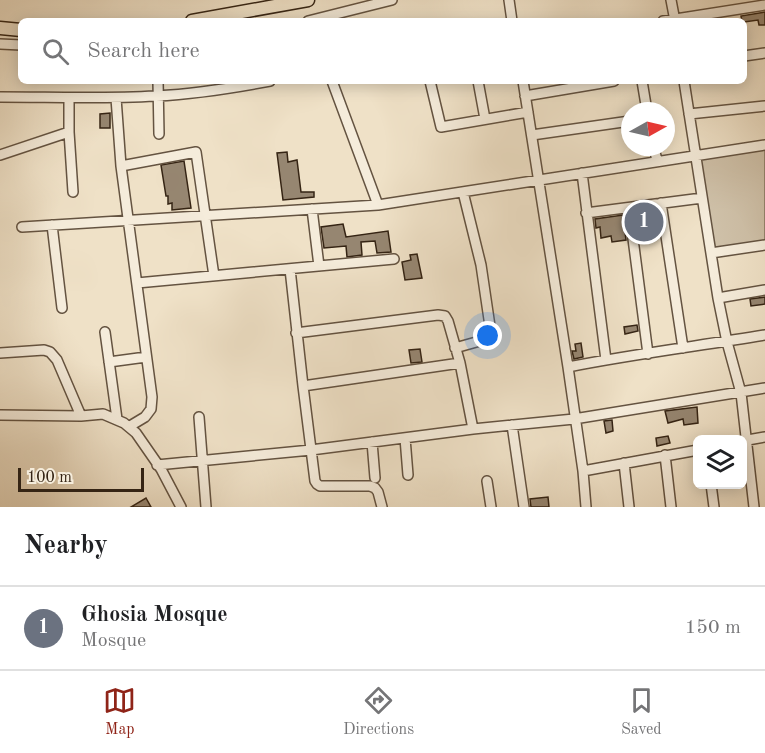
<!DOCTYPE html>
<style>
:root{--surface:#fff;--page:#f2f2f2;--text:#202124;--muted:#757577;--line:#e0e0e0;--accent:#8f2418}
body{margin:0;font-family:"Old Standard TT",serif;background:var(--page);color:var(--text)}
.controls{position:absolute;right:18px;bottom:18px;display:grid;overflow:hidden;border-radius:9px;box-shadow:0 3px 15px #0003}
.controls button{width:54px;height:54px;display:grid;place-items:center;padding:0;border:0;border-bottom:2px solid var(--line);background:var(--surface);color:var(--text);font:30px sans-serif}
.compass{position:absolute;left:621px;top:102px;width:54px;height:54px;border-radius:50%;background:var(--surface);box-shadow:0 3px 15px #0003;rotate:82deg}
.scale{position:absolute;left:18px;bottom:15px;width:126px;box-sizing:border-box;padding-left:6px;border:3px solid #352414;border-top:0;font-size:16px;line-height:21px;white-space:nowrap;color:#352414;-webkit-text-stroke:4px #f5ecdb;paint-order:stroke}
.you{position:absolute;left:488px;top:336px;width:21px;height:21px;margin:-15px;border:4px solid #fff;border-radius:50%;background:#1a73e8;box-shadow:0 0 0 9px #1a73e833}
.badge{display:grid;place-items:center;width:39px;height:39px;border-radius:50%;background:var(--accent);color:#fff;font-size:20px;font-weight:700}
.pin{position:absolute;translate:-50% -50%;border:3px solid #fff;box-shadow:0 2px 6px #0006}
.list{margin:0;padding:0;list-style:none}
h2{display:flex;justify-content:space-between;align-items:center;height:78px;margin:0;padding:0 24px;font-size:26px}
h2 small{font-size:20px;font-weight:400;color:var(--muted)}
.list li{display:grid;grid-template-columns:39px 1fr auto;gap:18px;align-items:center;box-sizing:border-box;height:84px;padding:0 24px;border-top:2px solid var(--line)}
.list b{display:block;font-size:22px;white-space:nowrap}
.list p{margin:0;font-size:20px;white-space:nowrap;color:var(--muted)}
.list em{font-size:20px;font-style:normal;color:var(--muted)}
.icon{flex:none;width:33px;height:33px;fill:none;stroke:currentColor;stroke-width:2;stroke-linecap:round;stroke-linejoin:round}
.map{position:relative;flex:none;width:765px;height:507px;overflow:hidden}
.search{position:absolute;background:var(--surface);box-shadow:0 3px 15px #0003;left:18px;right:18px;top:18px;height:66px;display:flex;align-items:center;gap:15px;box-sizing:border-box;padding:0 21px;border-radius:9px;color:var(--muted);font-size:22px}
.sheet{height:162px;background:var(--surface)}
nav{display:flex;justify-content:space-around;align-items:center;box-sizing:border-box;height:84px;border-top:2px solid var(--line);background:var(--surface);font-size:16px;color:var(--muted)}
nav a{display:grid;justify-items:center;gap:3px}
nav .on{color:var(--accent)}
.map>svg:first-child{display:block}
.green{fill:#cfc1a9;stroke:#82725e;stroke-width:1.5}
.building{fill:#968671;stroke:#352414;stroke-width:1.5}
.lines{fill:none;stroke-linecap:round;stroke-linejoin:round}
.minor-casing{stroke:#645341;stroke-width:12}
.major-casing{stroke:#352414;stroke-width:15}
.minor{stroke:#f5ecdb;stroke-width:9}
.major{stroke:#efe1c7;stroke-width:12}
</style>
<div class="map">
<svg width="765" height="507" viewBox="0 0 765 507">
<rect width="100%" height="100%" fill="#efe1c7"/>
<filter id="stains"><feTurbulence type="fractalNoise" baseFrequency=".00333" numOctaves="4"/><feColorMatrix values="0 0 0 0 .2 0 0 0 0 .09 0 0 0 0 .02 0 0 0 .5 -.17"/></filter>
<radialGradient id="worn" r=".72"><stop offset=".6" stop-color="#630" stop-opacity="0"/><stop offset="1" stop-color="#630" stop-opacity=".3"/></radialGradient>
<!-- green -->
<path class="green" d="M765 146V244L715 253 700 156Z"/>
<!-- building -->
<path class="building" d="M765 12V25H759L758 20 744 22 742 21 741 16Z
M110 113V128H100V114Z
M287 152 288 162 297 160 301 192H314V197L283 200 277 153Z
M184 161 191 208 172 210V203L168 204V196H166L161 165Z
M623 215 626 240 612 242 611 236 601 238 600 227 596 228 595 219Z
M343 224 346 237 388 231 391 252 377 253 375 241 361 242 362 255 347 257 346 246 324 248 321 227Z
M417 254 422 278 405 280 402 262 411 260 410 255Z
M765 297V304L751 306 750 299Z
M637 325 638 331 625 334 624 327Z
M581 343 583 357 574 359 572 351H576L575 344Z
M420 349 422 362 411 363 409 350Z
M697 407 698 423 684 425 683 419 668 423 665 411Z
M612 420 613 431 606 433 604 421Z
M668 436 670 443 657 446 656 438Z
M548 497 549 507H531L530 499Z
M146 498 151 507H131Z"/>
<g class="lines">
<defs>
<path id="minor" d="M509 0 512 21
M671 0 675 21
M308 21 392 0
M663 21 765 5
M0 44 21 45
M744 56 765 53
M158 81 159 134
M332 81 378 205
M430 81 441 127 528 112
M478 81 485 119
M523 81 568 367 583 471 586 507
M642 81 647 111
M684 81 718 298 727 342 741 393 754 507
M525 96 614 81
M0 97C52 97 104 99 156 96 194 94 233 88 270 81
M69 98V132L73 192
M116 98 121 166 152 397 151 409 145 417 130 426
M689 114 765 106
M532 135 630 121
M654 147 657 161
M0 155 69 132
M121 166 196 152 214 276
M582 173 606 360
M661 203 683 348
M629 208 648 354
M312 209 319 266
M586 213 702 198
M52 225 62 308
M22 227 378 205 765 145
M711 253 765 245
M290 269 303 386 315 481 317 484 320 486H370L375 488 378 492 382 507
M137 283 394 259
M718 298 765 290
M105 332 117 419
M296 333 438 315 445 316 448 321 460 363 473 429
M455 348 487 339 491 337V333L481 265 463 192
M0 353 44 350 50 352 57 360 81 416
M109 362 146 357
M568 367C633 354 699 346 765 335
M303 386 460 363
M0 415 81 416 103 414 124 423 136 433 161 469 181 507
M199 417 206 507
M512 425 524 507
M405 438 408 475
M742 441 765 437
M372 442 375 478
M665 455 671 507
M624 463 629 507
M157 465 311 450 473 429 574 419 765 388
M583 471 698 450
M487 481 491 507
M711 484 714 507"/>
<path id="major" d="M192 21 308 0
M0 28 21 30"/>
</defs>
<!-- minor casing -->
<use href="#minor" class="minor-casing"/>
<!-- major casing -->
<use href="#major" class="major-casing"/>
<!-- minor -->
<use href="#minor" class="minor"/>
<!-- major -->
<use href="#major" class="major"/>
</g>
<rect width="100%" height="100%" filter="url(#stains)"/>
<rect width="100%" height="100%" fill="url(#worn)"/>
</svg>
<div class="controls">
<button><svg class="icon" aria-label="layers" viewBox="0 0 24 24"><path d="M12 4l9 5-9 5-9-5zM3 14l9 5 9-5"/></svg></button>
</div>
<svg class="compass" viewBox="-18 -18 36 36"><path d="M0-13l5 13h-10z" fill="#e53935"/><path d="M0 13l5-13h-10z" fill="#757577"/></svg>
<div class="scale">100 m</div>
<div class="you"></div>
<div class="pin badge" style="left:644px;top:222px;background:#6b7280">1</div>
<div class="search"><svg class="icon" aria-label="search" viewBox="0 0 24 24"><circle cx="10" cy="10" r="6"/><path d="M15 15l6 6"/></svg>Search here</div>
</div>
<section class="sheet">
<h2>Nearby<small></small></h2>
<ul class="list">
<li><span class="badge" style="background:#6b7280">1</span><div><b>Ghosia Mosque</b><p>Mosque</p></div><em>150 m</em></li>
</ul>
</section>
<nav>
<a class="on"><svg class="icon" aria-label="map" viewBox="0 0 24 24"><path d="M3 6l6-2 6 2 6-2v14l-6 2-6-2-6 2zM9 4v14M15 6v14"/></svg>Map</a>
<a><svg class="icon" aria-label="directions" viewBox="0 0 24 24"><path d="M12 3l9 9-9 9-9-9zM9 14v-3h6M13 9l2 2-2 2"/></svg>Directions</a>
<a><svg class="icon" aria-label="saved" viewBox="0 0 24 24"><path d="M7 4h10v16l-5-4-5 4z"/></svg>Saved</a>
</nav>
